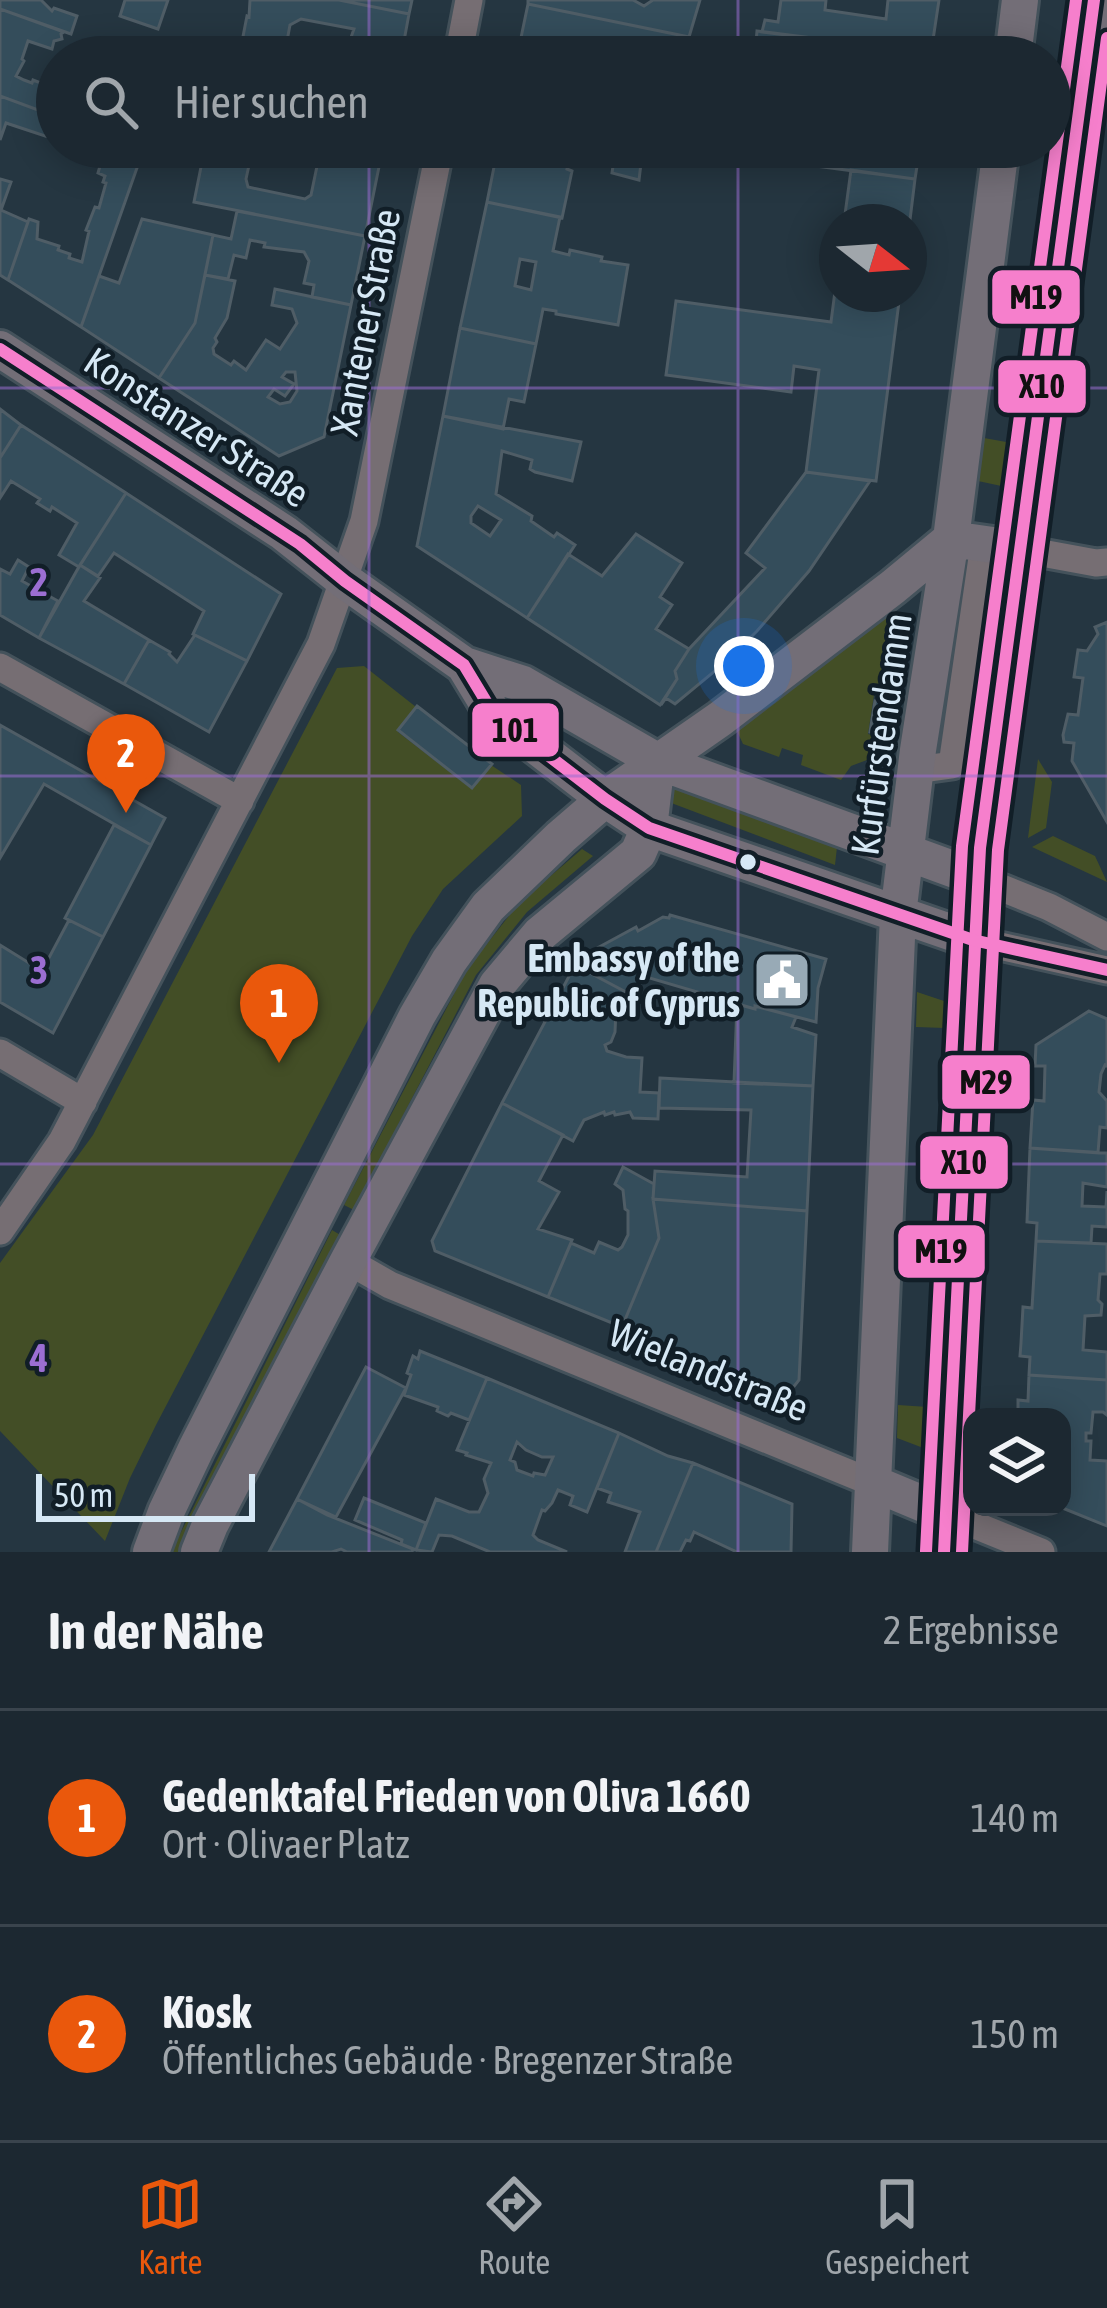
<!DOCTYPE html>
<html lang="de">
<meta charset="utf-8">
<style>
:root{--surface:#1c2831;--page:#29343d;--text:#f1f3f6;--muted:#a0a6ab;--line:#3a444d;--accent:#ea580c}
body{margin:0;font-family:"Asap Condensed",sans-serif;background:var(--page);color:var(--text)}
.controls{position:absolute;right:36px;bottom:36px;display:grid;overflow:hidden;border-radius:24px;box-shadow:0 6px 30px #0003}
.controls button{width:108px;height:108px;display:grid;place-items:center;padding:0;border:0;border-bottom:3px solid var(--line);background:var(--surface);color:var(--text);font:60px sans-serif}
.compass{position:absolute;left:819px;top:204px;width:108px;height:108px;border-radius:50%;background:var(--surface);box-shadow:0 6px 30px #0003;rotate:107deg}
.scale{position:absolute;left:36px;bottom:30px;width:219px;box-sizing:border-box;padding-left:12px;border:6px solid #d6e8f5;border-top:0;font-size:33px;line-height:42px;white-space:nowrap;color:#d6e8f5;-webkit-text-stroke:9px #111e27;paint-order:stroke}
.you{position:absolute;left:744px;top:666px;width:42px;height:42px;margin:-30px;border:9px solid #fff;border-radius:50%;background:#1a73e8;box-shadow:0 0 0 18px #1a73e833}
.badge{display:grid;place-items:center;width:78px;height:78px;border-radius:50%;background:var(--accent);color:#fff;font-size:39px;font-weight:700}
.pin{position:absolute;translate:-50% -99px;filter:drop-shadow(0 3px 6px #0008)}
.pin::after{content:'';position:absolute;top:63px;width:42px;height:36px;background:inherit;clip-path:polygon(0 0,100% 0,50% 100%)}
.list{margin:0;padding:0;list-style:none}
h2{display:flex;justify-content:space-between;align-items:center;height:156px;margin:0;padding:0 48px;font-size:51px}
h2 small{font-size:39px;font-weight:400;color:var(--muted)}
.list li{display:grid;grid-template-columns:78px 1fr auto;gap:36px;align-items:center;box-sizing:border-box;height:216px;padding:0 48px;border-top:3px solid var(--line)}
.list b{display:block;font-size:45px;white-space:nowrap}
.list p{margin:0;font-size:39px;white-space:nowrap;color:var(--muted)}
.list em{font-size:39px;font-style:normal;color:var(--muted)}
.icon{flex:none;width:66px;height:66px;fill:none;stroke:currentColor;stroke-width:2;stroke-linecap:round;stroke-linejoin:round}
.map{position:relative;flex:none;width:1107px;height:1552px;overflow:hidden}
.search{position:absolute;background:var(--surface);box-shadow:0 6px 30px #0003;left:36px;right:36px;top:36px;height:132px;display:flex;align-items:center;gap:30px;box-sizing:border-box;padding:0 42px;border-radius:66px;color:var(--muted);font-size:45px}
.sheet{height:588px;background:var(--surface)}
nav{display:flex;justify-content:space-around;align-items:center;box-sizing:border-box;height:168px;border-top:3px solid var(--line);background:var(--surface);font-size:33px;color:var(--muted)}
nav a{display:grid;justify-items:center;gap:6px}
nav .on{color:var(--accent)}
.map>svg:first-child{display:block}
.green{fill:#434e26}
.building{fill:#344d5b;stroke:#4f5d66;stroke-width:3;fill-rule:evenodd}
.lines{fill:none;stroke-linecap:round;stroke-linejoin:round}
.minor-casing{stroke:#44525b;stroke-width:33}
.major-casing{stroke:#44525b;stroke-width:42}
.minor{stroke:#766e73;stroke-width:27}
.major{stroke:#736e77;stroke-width:36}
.bus-1-casing{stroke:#111e27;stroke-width:21}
.bus-2-casing{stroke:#111e27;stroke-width:21}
.bus-3-casing{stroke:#111e27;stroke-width:21}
.bus-4-casing{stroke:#111e27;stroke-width:21}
.bus-1{stroke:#f67fcc;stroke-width:12}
.bus-2{stroke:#f67fcc;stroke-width:12}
.bus-3{stroke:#f67fcc;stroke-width:12}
.bus-4{stroke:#f67fcc;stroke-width:12}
.grid{fill:none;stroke:#9b6ed2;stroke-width:3;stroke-opacity:0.55}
.bus-dot{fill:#d6e8f5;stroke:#111e27;stroke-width:4.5}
.labels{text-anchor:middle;stroke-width:9;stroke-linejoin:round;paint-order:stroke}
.street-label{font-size:39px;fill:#d6e8f5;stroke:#111e27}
.poi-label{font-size:39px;font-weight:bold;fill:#d6e8f5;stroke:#111e27;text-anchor:end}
.grid-label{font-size:39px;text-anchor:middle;font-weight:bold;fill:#9b6ed2;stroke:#111e27;stroke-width:9;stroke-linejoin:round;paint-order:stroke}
.line-badge{stroke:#111e27;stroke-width:4.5}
.pale-badge-label{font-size:33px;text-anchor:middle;font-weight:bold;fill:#111}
</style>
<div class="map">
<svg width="1107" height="1552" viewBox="0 0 1107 1552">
<rect width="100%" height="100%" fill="#253641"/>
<!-- green -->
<path class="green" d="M984 438 1012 443 1006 487 978 481Z
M996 564 999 568 974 760 967 750 990 572Z
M894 610 883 696 874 695 868 734 877 736 875 754 869 753 867 760 851 766 841 780 801 765 803 755 782 748 779 757 743 744 737 731Z
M364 666 416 707 398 732 472 789 491 765 521 785 522 816 443 889 412 936 156 1425 130 1478 105 1541 0 1431V1263L93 1135 337 668Z
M1038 759 1052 782 1046 828 1028 838Z
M677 788 837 847 835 865 666 801 670 789Z
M1053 836 1095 856 1107 882 1032 847Z
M582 849 593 856 527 912 476 975 354 1210 344 1205 467 969 519 903Z
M917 992 947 1002 945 1028 916 1027Z
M332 1230 342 1236 184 1552H171Z
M898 1405 928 1407 926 1449 897 1438Z"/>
<!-- building -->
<path class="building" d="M0 0H41L52 11 54 8 77 16 71 34 0 9Z
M125 0H168L158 29 120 16Z
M250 0H339L409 14 401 57H344L354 29 301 19 290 25 284 57H239L247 16 249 17Z
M339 0H412L409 14Z
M528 0H633L644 6 653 0H700L689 37 528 4Z
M781 0H826L825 10 886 19 888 0H939L931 53 762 32 765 20 778 22Z
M528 4 689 37 685 57H640V54L579 42 575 57H517Z
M0 9 64 32 61 34 62 39 54 41 52 49 28 41 22 59 24 61 16 76 24 80 32 83 33 80 57 89V117L0 96Z
M757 31 931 53V57H767L769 43 756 42Z
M0 96 57 117V140L6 123 0 140Z
M76 147 144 148 81 327 8 280 29 219 38 222 37 239 59 246 58 250 70 254 69 258 82 262 89 231 86 230 95 207 99 208 106 183 103 182 105 176 98 173 103 156Z
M205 147H253L246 179 248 187 305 199 311 195 321 147H383L365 236 194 202Z
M498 147H536L532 164 540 166 544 147H643L639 180 612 173 613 166 570 157 567 169 572 171 562 218 487 202Z
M742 147 755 148 920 147 915 179 740 156Z
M851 170 915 179 909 228V222H844Z
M0 179 11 182 1 210 28 222 8 280 0 275Z
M487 202 560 217 553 251 569 255 570 250 602 257 601 261 628 265 618 325 556 314V311L543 309 536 344 460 328ZM520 259 536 262 531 290 515 286Z
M237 211 365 236 351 305 312 297 314 285 304 283 309 261 304 252 264 247 265 243 250 240 246 258 234 255 228 279 205 275 213 235 231 239Z
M142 219 213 235 195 323 159 378 81 327 99 276 119 283Z
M205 275 235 281 227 318 215 338 217 342 213 348 214 354 231 365 234 361 246 370 266 340 280 349 297 323 292 309 272 305 275 289 351 305 324 437 279 456 159 378 195 323ZM286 372H295L297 391 290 402 280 404 268 397 274 389 285 396 294 384 282 377Z
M837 276V294H900L876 481 806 472 819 370 794 366 791 392 666 375 676 301 831 322Z
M460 328 536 344 524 402 509 399 503 429 443 416Z
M0 409 21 425 0 458Z
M443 416 581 442 572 481 535 472 530 469 532 460 502 451 496 494 532 516 531 521 554 537 557 533 575 545 527 618 417 546ZM478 506 501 520 490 536 471 523V516Z
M21 425 126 493 79 567 59 555 77 523 52 507 50 511 37 503 40 499 11 481 0 498V458Z
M806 472 870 481 809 571 757 631 727 661 675 704 666 698 661 705 677 679 675 671 689 649 765 568 746 553Z
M126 493 281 594 247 661 193 634 204 611 114 553 98 576 80 565Z
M636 534 682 563 660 597 672 605 656 629 689 649 675 671 677 679 660 705 527 618 568 554 602 576Z
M18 560 29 567 22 581 58 601 39 638 0 615V569L10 574Z
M80 565 100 578 84 601 149 640 124 684 39 638Z
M1107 622V822L1072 761 1074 743 1064 742 1063 735 1068 714 1078 715 1083 678 1074 677 1078 650 1087 651 1098 634 1095 627Z
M195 635 247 661 209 732 124 684 149 640 170 652 169 654 177 662Z
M875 701 882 702 878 733 870 732Z
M417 706 492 764 472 788 398 730Z
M0 725 165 818 151 845 44 784 0 858Z
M114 825 151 845 103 937 65 918Z
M670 915 826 959 818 988 816 1022 755 1006V1009L650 978 626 992 575 965 577 959 636 927 638 931 663 917 669 918Z
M69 920 103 937 53 1033 0 1002V945L42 971Z
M575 965 626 992 616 1009 615 1032 611 1042 605 1045 607 1051 626 1057 642 1058 640 1092 659 1093 658 1119 633 1118 630 1112 615 1115 614 1112 605 1115 604 1112 584 1120 573 1141 502 1103Z
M737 1004 755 1009V1006L796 1017 792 1027 816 1035 813 1086 734 1083Z
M1089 1011 1107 1019V1066L1105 1065 1101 1074 1099 1092 1107 1101V1128L1100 1127 1098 1153 1030 1148 1033 1100 1044 1101 1045 1066H1035L1036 1045Z
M660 1078 813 1086 807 1211 653 1199 655 1171 747 1177 751 1110 659 1108Z
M502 1103 563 1135 539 1181 559 1192 538 1229 572 1240 548 1297 435 1251 432 1241Z
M1030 1148 1107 1153V1187L1083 1183 1082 1206 1106 1207 1107 1191V1227L1092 1226 1091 1243 1036 1241 1037 1223 1027 1222Z
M623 1167 654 1184 653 1199 659 1238 622 1327 548 1297 571 1243 594 1253 599 1242 618 1250 622 1247 628 1235V1211L625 1209 623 1190 615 1184Z
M653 1199 807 1211 799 1380 792 1389 781 1393 622 1327 659 1238Z
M1036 1241 1107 1244V1274H1100L1098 1300 1102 1304 1101 1315 1085 1316 1083 1350 1107 1352V1380L1029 1375 1030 1357 1020 1356 1021 1343 1023 1307 1032 1308Z
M420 1351 487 1378 469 1420 451 1413 448 1416 437 1411 438 1407 404 1395 411 1375 407 1373 413 1356 418 1359Z
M366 1367 406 1388 336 1517 297 1499Z
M1029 1375 1107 1380V1415L1103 1412H1093L1091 1433H1086V1441H1091L1090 1460 1107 1461V1526L1060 1507H1062V1417H1018V1400L1028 1401Z
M487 1378 619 1433 587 1512 570 1505 573 1496 558 1490 552 1503 545 1511 542 1510 533 1535 538 1540 567 1552H490L452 1536 439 1535 432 1552 416 1550 436 1499 469 1512H479L488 1493 484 1479 491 1463 466 1455 467 1453 457 1450ZM517 1442 526 1450 542 1457H553L545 1475 534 1473 533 1476 517 1470 515 1462 510 1460Z
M619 1433 668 1456 693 1463 656 1552H625L640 1512 608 1502 611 1493 597 1488Z
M693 1463 792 1504 791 1552H737L694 1532 690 1541 686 1540 680 1552H656Z
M364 1498 426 1523 416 1550 401 1544 402 1540 355 1520Z
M297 1499 327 1515 413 1549 412 1552H347L341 1549 332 1552H269Z"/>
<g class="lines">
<defs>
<path id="minor" d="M458 57 469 0
M1020 549 1096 563 1107 562
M0 667 240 801
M916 770 952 765 984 544
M977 878 1049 907 1107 937
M973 940 1107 970
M0 1053 83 1102
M0 1231 62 1141 321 644 364 521 440 147
M348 1261 390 1285 873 1483
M945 1513 1041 1552"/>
<path id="major" d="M1013 57 1020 0
M0 349 284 533 345 581 464 665 523 684 657 761 977 878
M951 539 1020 549
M464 665 493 713 605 799 649 828 973 940
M873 1483 945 1513
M151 1552 166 1512 196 1449 417 1016 449 961 488 907 561 837 605 799 720 719 893 587 951 539
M199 1552 210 1525 348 1261 497 985 540 934 638 853 649 828 657 761
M870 1552 898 915 918 750 951 539 1001 147
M944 1552 980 848 1094 0"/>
</defs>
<!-- minor casing -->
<use href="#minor" class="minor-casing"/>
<!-- major casing -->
<use href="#major" class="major-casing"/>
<!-- minor -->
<use href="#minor" class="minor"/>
<!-- major -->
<use href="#major" class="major"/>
<defs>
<path id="bus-1" d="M944 1552 980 848 1094 0"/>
<path id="bus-2" d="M962 1552 998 850 1107 38"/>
<path id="bus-3" d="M926 1551 962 846 1076 0"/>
<path id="bus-4" d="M0 349 300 544 345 581 464 665 493 713 605 799 649 828 973 940 1107 970"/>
</defs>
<!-- bus-1 casing -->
<use href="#bus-1" class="bus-1-casing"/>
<!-- bus-2 casing -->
<use href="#bus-2" class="bus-2-casing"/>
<!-- bus-3 casing -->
<use href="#bus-3" class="bus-3-casing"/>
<!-- bus-4 casing -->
<use href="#bus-4" class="bus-4-casing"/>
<!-- bus-1 -->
<use href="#bus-1" class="bus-1"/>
<!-- bus-2 -->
<use href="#bus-2" class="bus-2"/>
<!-- bus-3 -->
<use href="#bus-3" class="bus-3"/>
<!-- bus-4 -->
<use href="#bus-4" class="bus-4"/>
</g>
<!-- grid -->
<path class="grid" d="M369 0V57M738 0V57M369 147V1552M738 147V1552M0 388H1107M0 776H1107M0 1164H1107"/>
<!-- icons -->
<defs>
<symbol id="civic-square" viewBox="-11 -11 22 22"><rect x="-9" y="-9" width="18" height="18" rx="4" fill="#98aab6" stroke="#111e27"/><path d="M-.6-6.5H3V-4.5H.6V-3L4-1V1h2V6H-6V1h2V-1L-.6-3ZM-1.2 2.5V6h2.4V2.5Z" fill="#fff"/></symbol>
</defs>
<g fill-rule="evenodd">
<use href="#civic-square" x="749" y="947" width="66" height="66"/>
</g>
<!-- markers -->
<circle class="bus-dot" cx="748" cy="862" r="10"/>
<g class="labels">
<!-- street labels -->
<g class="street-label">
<text transform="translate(365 322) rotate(-79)" y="14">Xantener Straße</text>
<text transform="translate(197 427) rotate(33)" y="14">Konstanzer Straße</text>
<text transform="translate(881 734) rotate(-82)" y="14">Kurfürstendamm</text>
<text transform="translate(709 1370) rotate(22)" y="14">Wielandstraße</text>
</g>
<!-- poi labels -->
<g class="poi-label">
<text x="740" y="972">Embassy of the<tspan x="740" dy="45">Republic of Cyprus</tspan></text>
</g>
</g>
<g class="grid-label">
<text x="39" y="596">2</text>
<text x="39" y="984">3</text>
<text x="39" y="1372">4</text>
</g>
<g class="line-badge">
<rect x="990" y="268" width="92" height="58" rx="12" fill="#f67fcc"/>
<rect x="996" y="358" width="92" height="57" rx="12" fill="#f67fcc"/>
<rect x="470" y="701" width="91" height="58" rx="12" fill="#f67fcc"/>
<rect x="940" y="1053" width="92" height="58" rx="12" fill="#f67fcc"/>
<rect x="918" y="1134" width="92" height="57" rx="12" fill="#f67fcc"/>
<rect x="896" y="1223" width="91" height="57" rx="12" fill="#f67fcc"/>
</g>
<g class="pale-badge-label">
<text x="1036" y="309">M19</text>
<text x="1042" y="398">X10</text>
<text x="515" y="742">101</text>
<text x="986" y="1094">M29</text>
<text x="964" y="1174">X10</text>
<text x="941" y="1263">M19</text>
</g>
</svg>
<div class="controls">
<button><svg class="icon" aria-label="layers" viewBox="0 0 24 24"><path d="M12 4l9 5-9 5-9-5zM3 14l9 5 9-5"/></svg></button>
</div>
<svg class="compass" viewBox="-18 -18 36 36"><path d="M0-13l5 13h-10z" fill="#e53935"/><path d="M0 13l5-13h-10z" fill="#a0a6ab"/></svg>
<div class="scale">50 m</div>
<div class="you"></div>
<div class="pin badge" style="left:279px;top:1063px">1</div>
<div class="pin badge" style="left:126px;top:813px">2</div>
<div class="search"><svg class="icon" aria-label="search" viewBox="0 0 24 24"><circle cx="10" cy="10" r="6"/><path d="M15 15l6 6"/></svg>Hier suchen</div>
</div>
<section class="sheet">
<h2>In der Nähe<small>2 Ergebnisse</small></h2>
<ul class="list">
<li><span class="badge">1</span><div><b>Gedenktafel Frieden von Oliva 1660</b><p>Ort · Olivaer Platz</p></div><em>140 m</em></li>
<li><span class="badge">2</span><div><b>Kiosk</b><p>Öffentliches Gebäude · Bregenzer Straße</p></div><em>150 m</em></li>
</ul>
</section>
<nav>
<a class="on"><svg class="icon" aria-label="map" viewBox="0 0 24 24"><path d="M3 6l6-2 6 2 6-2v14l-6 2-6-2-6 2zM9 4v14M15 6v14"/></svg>Karte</a>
<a><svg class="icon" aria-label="directions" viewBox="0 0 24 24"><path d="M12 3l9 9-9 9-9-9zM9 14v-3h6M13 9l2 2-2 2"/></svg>Route</a>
<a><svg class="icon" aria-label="saved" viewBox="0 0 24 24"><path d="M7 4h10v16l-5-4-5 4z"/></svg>Gespeichert</a>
</nav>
